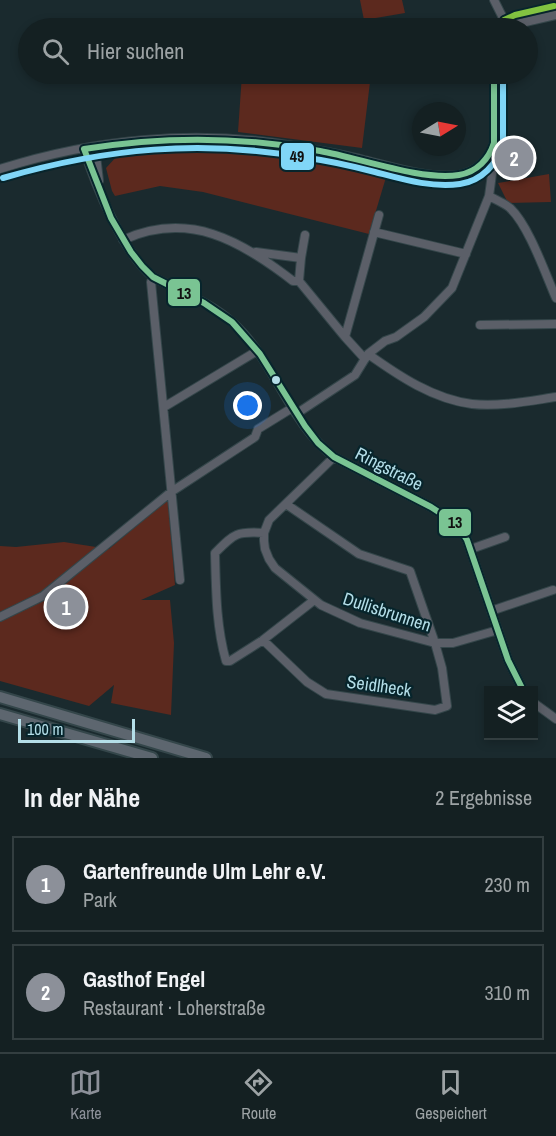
<!DOCTYPE html>
<html lang="de">
<meta charset="utf-8">
<style>
:root{--surface:#142022;--page:#212d2f;--text:#f1f3f6;--muted:#9da3a5;--line:#333e40;--accent:#8c9099}
body{margin:0;font-family:"Archivo Narrow",sans-serif;background:var(--page);color:var(--text)}
.controls{position:absolute;right:18px;bottom:18px;display:grid;overflow:hidden;border-radius:0px;box-shadow:0 3px 9px #0003}
.controls button{width:54px;height:54px;display:grid;place-items:center;padding:0;border:0;border-bottom:2px solid var(--line);background:var(--surface);color:var(--text);font:30px sans-serif}
.compass{position:absolute;left:412px;top:102px;width:54px;height:54px;border-radius:50%;background:var(--surface);box-shadow:0 3px 9px #0003;rotate:80deg}
.scale{position:absolute;left:18px;bottom:15px;width:117px;box-sizing:border-box;padding-left:6px;border:3px solid #b4dee8;border-top:0;font-size:16px;line-height:21px;white-space:nowrap;color:#b4dee8;-webkit-text-stroke:4px #07252c;paint-order:stroke}
.you{position:absolute;left:248px;top:406px;width:21px;height:21px;margin:-15px;border:4px solid #fff;border-radius:50%;background:#1a73e8;box-shadow:0 0 0 9px #1a73e833}
.badge{display:grid;place-items:center;width:39px;height:39px;border-radius:50%;background:var(--accent);color:#fff;font-size:20px;font-weight:700}
.pin{position:absolute;translate:-50% -50%;border:3px solid #fff;box-shadow:0 2px 6px #0006}
.list{margin:0;padding:0;list-style:none}
h2{display:flex;justify-content:space-between;align-items:center;height:78px;margin:0;padding:0 24px;font-size:26px}
h2 small{font-size:20px;font-weight:400;color:var(--muted)}
.list li{display:grid;grid-template-columns:39px 1fr auto;gap:18px;align-items:center;box-sizing:border-box;height:96px;margin:0 12px 12px;padding:0 12px;border:2px solid var(--line);border-radius:0px}
.list b{display:block;font-size:22px;white-space:nowrap}
.list p{margin:0;font-size:20px;white-space:nowrap;color:var(--muted)}
.list em{font-size:20px;font-style:normal;color:var(--muted)}
.icon{flex:none;width:33px;height:33px;fill:none;stroke:currentColor;stroke-width:2;stroke-linecap:round;stroke-linejoin:round}
.map{position:relative;flex:none;width:556px;height:758px;overflow:hidden}
.search{position:absolute;background:var(--surface);box-shadow:0 3px 9px #0003;left:18px;right:18px;top:18px;height:66px;display:flex;align-items:center;gap:15px;box-sizing:border-box;padding:0 21px;border-radius:33px;color:var(--muted);font-size:22px}
.sheet{height:294px;background:var(--surface)}
nav{display:flex;justify-content:space-around;align-items:center;box-sizing:border-box;height:84px;border-top:2px solid var(--line);background:var(--surface);font-size:16px;color:var(--muted)}
nav a{display:grid;justify-items:center;gap:3px}
nav .on{color:var(--accent)}
.map>svg:first-child{display:block}
.green{fill:#5c291e}
.lines{fill:none;stroke-linecap:round;stroke-linejoin:round}
.minor-casing{stroke:#34464a;stroke-width:10}
.highway-casing{stroke:#34464a;stroke-width:14}
.minor{stroke:#5b5f68;stroke-width:8}
.highway{stroke:#5d666f;stroke-width:10}
.bus-1-casing{stroke:#07252c;stroke-width:10}
.bus-2-casing{stroke:#07252c;stroke-width:10}
.bus-3-casing{stroke:#07252c;stroke-width:10}
.bus-1{stroke:#7ac493;stroke-width:6}
.bus-2{stroke:#80d6f7;stroke-width:6}
.bus-3{stroke:#82c341;stroke-width:6}
.bus-dot{fill:#b4dee8;stroke:#07252c;stroke-width:2}
.labels{text-anchor:middle;stroke-width:4.5;stroke-linejoin:round;paint-order:stroke}
.street-label{font-size:18px;fill:#b4dee8;stroke:#07252c}
.line-badge{stroke:#07252c;stroke-width:2}
.pale-badge-label{font-size:16px;text-anchor:middle;font-weight:bold;fill:#111}
</style>
<div class="map">
<svg width="556" height="758" viewBox="0 0 556 758">
<rect width="100%" height="100%" fill="#1a2a2e"/>
<!-- green -->
<path class="green" d="M360 0H402L405 13 364 20Z
M242 74H371L362 148 238 132Z
M228 147 286 154 387 174 369 234 203 192 160 186 115 196 112 191 106 168 117 156 185 148Z
M549 174 551 202 508 203 498 183Z
M168 499 175 585 141 600H170L174 643 171 715 111 703 114 685 89 706 0 681V546L16 547 64 542 109 549Z"/>
<g class="lines">
<defs>
<path id="minor" d="M494 0 508 28
M508 28 517 24 556 15
M95 147 99 181
M84 149C95 185 123 253 153 277 179 291 210 302 232 322 275 360 288 422 334 457L431 507 457 524 467 540 508 660 523 690
M0 169C94 139 196 129 293 146 317 150 341 154 364 160 394 167 428 179 459 175 475 172 490 160 494 143V74
M489 196C496 200 504 203 510 208 529 226 545 273 556 298
M374 232 466 254
M123 240C189 210 241 241 293 281H299L345 337
M256 252 301 258 299 281
M301 258 305 235
M153 277 151 282 180 580
M480 325 556 324
M368 354C399 376 433 399 472 404 499 407 529 401 556 397
M365 359 345 337 379 215
M164 407 257 351
M296 414 355 375 368 354 385 341 396 337 424 317 452 288 489 196 492 174V167L488 158
M334 457 269 520 264 533V541L265 549 269 559 275 568 321 605 360 623 435 643H453L498 630
M264 533C236 531 234 534 215 553 216 589 216 626 226 661H230L263 640 307 682 326 694 435 710 447 706 442 668 435 643 410 571 359 554 286 504
M471 549 505 537
M491 611 553 590
M0 617 43 596 171 492 255 437 258 429 292 408
M263 640 313 601
M534 703 556 719"/>
<path id="highway" d="M0 697 206 758
M0 714 152 758"/>
</defs>
<!-- minor casing -->
<use href="#minor" class="minor-casing"/>
<!-- highway casing -->
<use href="#highway" class="highway-casing"/>
<!-- minor -->
<use href="#minor" class="minor"/>
<!-- highway -->
<use href="#highway" class="highway"/>
<defs>
<path id="bus-1" d="M84 149 111 218 131 252 142 266 153 277 204 303 232 322 260 354 305 426 318 443 334 457 431 507 457 524 467 540 508 660 523 690
M84 149C164 136 240 136 320 151 360 158 421 181 459 175 477 172 489 159 494 143V74"/>
<path id="bus-2" d="M3 178C106 148 201 139 308 158 330 161 352 166 375 172 402 179 431 188 460 184 481 181 498 164 503 143V74"/>
<path id="bus-3" d="M504 20 515 15 554 6"/>
</defs>
<!-- bus-1 casing -->
<use href="#bus-1" class="bus-1-casing"/>
<!-- bus-2 casing -->
<use href="#bus-2" class="bus-2-casing"/>
<!-- bus-3 casing -->
<use href="#bus-3" class="bus-3-casing"/>
<!-- bus-1 -->
<use href="#bus-1" class="bus-1"/>
<!-- bus-2 -->
<use href="#bus-2" class="bus-2"/>
<!-- bus-3 -->
<use href="#bus-3" class="bus-3"/>
</g>
<!-- markers -->
<circle class="bus-dot" cx="276" cy="380" r="5"/>
<g class="labels">
<!-- street labels -->
<g class="street-label">
<text transform="translate(389 469) rotate(27)" y="6">Ringstraße</text>
<text transform="translate(387 612) rotate(18)" y="6">Dullisbrunnen</text>
<text transform="translate(379 686) rotate(8)" y="6">Seidlheck</text>
</g>
</g>
<g class="line-badge">
<rect x="280" y="142" width="35" height="29" rx="6" fill="#80d6f7"/>
<rect x="167" y="278" width="34" height="29" rx="6" fill="#7ac493"/>
<rect x="438" y="508" width="34" height="29" rx="6" fill="#7ac493"/>
</g>
<g class="pale-badge-label">
<text x="297" y="162">49</text>
<text x="184" y="299">13</text>
<text x="455" y="528">13</text>
</g>
</svg>
<div class="controls">
<button><svg class="icon" aria-label="layers" viewBox="0 0 24 24"><path d="M12 4l9 5-9 5-9-5zM3 14l9 5 9-5"/></svg></button>
</div>
<svg class="compass" viewBox="-18 -18 36 36"><path d="M0-13l5 13h-10z" fill="#e53935"/><path d="M0 13l5-13h-10z" fill="#9da3a5"/></svg>
<div class="scale">100 m</div>
<div class="you"></div>
<div class="pin badge" style="left:66px;top:607px">1</div>
<div class="pin badge" style="left:514px;top:158px">2</div>
<div class="search"><svg class="icon" aria-label="search" viewBox="0 0 24 24"><circle cx="10" cy="10" r="6"/><path d="M15 15l6 6"/></svg>Hier suchen</div>
</div>
<section class="sheet">
<h2>In der Nähe<small>2 Ergebnisse</small></h2>
<ul class="list">
<li><span class="badge">1</span><div><b>Gartenfreunde Ulm Lehr e.V.</b><p>Park</p></div><em>230 m</em></li>
<li><span class="badge">2</span><div><b>Gasthof Engel</b><p>Restaurant · Loherstraße</p></div><em>310 m</em></li>
</ul>
</section>
<nav>
<a class="on"><svg class="icon" aria-label="map" viewBox="0 0 24 24"><path d="M3 6l6-2 6 2 6-2v14l-6 2-6-2-6 2zM9 4v14M15 6v14"/></svg>Karte</a>
<a><svg class="icon" aria-label="directions" viewBox="0 0 24 24"><path d="M12 3l9 9-9 9-9-9zM9 14v-3h6M13 9l2 2-2 2"/></svg>Route</a>
<a><svg class="icon" aria-label="saved" viewBox="0 0 24 24"><path d="M7 4h10v16l-5-4-5 4z"/></svg>Gespeichert</a>
</nav>
